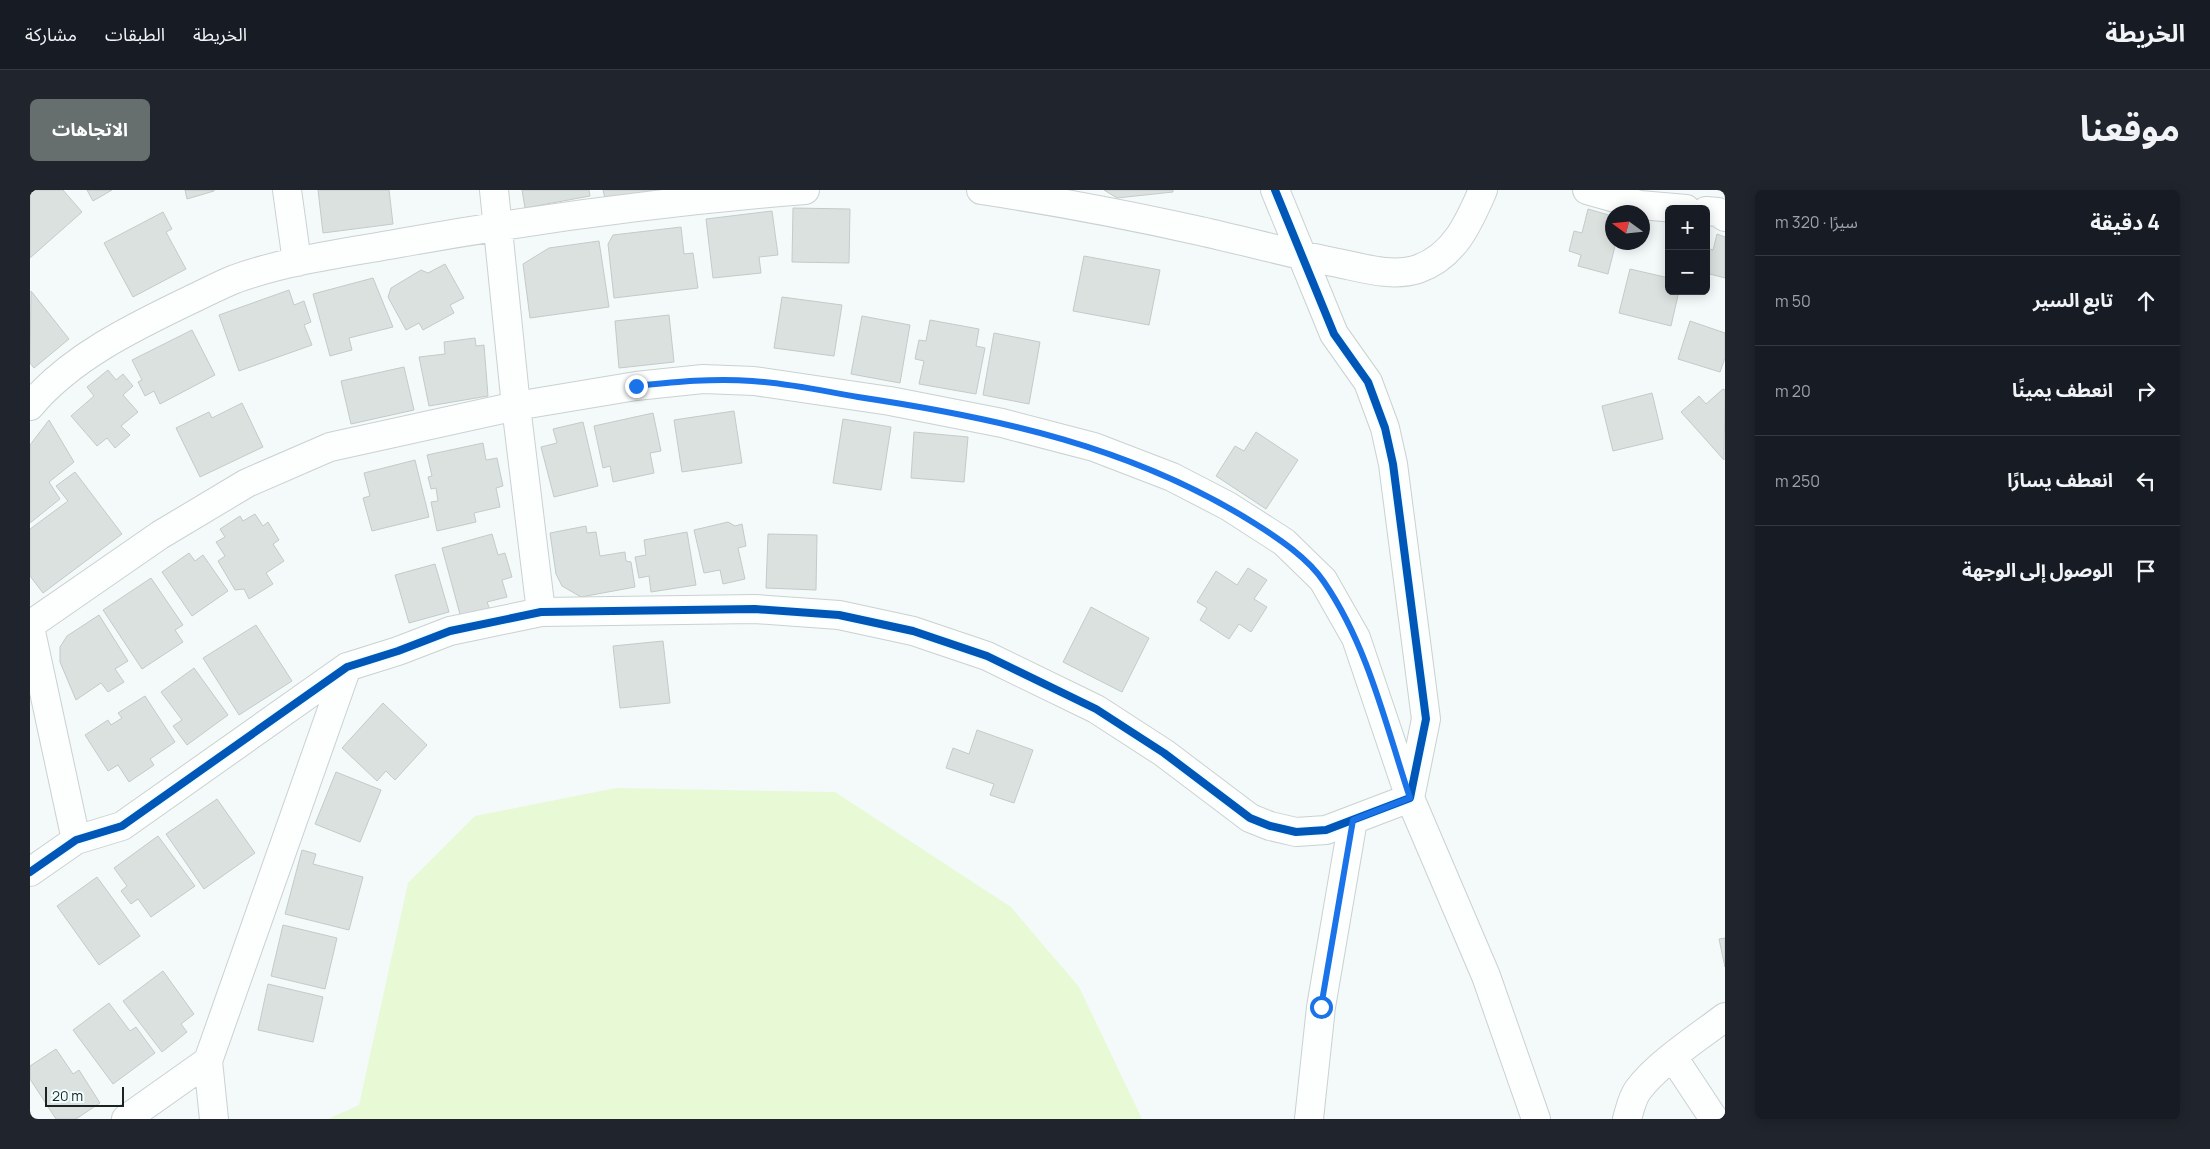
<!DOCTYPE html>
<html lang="ar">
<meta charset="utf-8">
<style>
:root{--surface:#171b24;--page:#20242c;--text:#f1f3f6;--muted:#9ea1a6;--line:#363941;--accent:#666e6e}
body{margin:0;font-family:Manrope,"Noto Sans Arabic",sans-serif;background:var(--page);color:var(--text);direction:rtl}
.controls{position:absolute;right:15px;top:15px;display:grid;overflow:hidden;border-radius:8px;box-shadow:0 2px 12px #0003}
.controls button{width:45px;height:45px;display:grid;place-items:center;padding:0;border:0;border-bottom:1px solid var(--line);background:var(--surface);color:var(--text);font:25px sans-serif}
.compass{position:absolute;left:1575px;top:15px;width:45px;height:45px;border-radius:50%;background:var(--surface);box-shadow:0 2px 12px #0003;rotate:285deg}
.scale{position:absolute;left:15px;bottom:12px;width:79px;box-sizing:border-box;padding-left:5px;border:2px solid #1a2222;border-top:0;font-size:14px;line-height:18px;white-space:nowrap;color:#1a2222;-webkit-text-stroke:4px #f0fefd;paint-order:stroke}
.stop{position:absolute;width:15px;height:15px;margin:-11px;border:4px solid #1a73e8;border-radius:50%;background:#fff}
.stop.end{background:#1a73e8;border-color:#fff;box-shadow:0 1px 5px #0008}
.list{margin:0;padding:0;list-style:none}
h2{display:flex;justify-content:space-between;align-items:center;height:65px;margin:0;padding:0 20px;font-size:21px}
h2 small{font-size:16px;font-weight:400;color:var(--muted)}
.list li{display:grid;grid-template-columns:32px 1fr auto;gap:15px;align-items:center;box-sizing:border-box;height:90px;padding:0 20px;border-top:1px solid var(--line)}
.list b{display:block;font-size:19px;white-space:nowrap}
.list em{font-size:16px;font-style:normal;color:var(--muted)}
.icon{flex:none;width:28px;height:28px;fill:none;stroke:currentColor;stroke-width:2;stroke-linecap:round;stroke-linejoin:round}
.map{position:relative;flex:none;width:1695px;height:929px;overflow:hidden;direction:ltr;border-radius:8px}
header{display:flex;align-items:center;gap:30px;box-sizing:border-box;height:70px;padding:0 25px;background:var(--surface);border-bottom:1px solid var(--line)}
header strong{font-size:24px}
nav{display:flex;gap:28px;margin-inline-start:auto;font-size:18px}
.intro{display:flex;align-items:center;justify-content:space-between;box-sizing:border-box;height:120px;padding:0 30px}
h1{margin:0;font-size:35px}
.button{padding:12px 22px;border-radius:8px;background:var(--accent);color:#fff;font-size:18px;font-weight:700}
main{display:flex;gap:30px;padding:0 30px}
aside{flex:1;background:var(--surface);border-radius:8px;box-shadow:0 2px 12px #0003}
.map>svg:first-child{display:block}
.green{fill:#e8f9d5}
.building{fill:#dbe1df;stroke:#c4cac8}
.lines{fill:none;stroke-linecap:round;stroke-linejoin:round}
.minor-casing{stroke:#cad1d1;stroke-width:30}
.minor{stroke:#fdfefe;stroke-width:28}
.cycleway-casing{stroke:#f0fefd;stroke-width:11}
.cycleway{stroke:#0057b8;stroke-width:8}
.route{stroke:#1a73e8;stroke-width:6}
</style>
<header>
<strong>الخريطة</strong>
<nav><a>الخريطة</a><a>الطبقات</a><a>مشاركة</a></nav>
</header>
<div class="intro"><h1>موقعنا</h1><a class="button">الاتجاهات</a></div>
<main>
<aside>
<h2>4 دقيقة<small>سيرًا · 320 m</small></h2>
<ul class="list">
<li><svg class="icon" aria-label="ahead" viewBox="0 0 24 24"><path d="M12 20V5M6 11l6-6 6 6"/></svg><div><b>تابع السير</b></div><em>50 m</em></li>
<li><svg class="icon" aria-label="right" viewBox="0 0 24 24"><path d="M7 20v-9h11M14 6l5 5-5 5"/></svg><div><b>انعطف يمينًا</b></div><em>20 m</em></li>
<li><svg class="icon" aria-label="left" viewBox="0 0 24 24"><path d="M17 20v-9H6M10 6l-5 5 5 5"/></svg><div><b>انعطف يسارًا</b></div><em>250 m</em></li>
<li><svg class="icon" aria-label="arrive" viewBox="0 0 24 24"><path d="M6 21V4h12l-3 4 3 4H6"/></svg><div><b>الوصول إلى الوجهة</b></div></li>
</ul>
</aside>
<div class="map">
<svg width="1695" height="929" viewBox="0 0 1695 929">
<rect width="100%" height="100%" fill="#f4fafa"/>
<!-- green -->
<path class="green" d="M586 598 805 602 981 717 1049 797 1112 929H298L329 915 378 693 445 626Z"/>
<!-- building -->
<path class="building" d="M3 0H33L52 22 0 68V2Z
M57 0H82L63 11Z
M155 0H184V1L157 9Z
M288 0H359L363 34 293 43Z
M492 0H559L560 6 495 18Z
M573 0H633L575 8Z
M1074 0H1143V2L1087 8Z
M763 18 820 19 819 73 762 72Z
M1558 19 1582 26V52H1586L1578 84 1548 76 1551 65 1539 61 1544 41 1552 43Z
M742 21 748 65 729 67 731 83 683 88 676 29Z
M133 22 142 39 136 42 156 79 103 107 74 53Z
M651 37 654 64 663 63 668 98 584 108 578 54 583 45Z
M1687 44 1695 47V88L1676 83V58L1683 60Z
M569 51 579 117 500 128 493 74 519 58Z
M1054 66 1130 80 1119 135 1043 121Z
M415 74 434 108 420 115 424 123 393 140 389 133 376 140 358 107 361 98 391 80 398 83Z
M1600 79 1639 88V101H1649L1641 136 1589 123Z
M343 88 363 137 319 148 322 160 300 166 283 104Z
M259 100 264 115 274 111 281 132 274 135 282 155 209 181 189 125Z
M1 101 39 149 4 178 0 173Z
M752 107 812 115 804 166 744 158Z
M639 125 644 172 589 178 585 131Z
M832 126 880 135 870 193 821 184Z
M900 130 949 139 946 156 955 158 946 204 889 194 894 171 885 169 889 150 896 151Z
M1660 131 1695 143V168L1690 182 1648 169Z
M162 140 185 185 130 214 124 201 115 206 108 192 112 190 102 170Z
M964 143 1010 152 999 214 953 205Z
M445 148 446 156 454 155 458 206 399 216 389 167 415 164 414 152Z
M374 177 384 220 321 234 311 191Z
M78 180 86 190 93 184 103 196 93 205 108 222 91 236 100 245 85 258 77 248 67 256 41 226 64 206 57 197Z
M1693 199 1695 200 1694 270 1651 222 1669 206 1676 214Z
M1622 203 1633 249 1583 261 1572 216Z
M212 213 233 257 170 287 146 238 179 222 182 228Z
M704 221 712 273 652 282 644 230Z
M623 223 631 261 620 263 624 283 583 292 580 276 573 278 564 236Z
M813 229 861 237 851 300 803 293Z
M19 230 44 272 19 292 30 309 0 333V255Z
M553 232 568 296 524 307 511 257 527 253 523 239Z
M884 242 938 247 934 292 881 288Z
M1226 242 1268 270 1236 319 1186 286 1205 256 1214 261Z
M453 253 456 270 467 268 473 296 466 298 470 317 444 323 446 332 407 341 401 312 408 311 406 298 401 299 398 287 402 286 397 265Z
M385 270 399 327 342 341 333 308 340 306 334 283Z
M45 282 92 344 13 403 0 386V339L38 311 26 296Z
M225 324 233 336 238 332 249 350 243 354 254 371 236 383 243 394 219 409 214 399 205 400 188 371 195 366 186 352 195 347 190 339 210 326 213 331Z
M698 332 705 336 712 334 716 356 708 358 715 389 693 394 690 380 674 383 664 340Z
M556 336 557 343 566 342 570 366 595 362 596 371 601 372 605 397 551 407 532 396 526 384 520 343Z
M657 342 666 395 621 402 619 386 609 388 605 367 616 365 614 350Z
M462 344 468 365 475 363 482 387 472 390 477 407 457 412 460 420 431 428 412 358Z
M738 344 787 345 786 400 736 398Z
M159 363 165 371 173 365 198 401 162 426 132 382Z
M405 374 419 422 379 433 365 385Z
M1218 378 1237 390 1224 409 1237 417 1221 442 1209 434 1199 449 1170 430 1177 418 1167 412 1186 381 1207 395Z
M121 388 153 435 145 440 153 452 112 479 73 420Z
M1061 417 1119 448 1092 502 1033 472Z
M69 425 98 471 85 479 94 492 78 502 71 493 46 510 30 472V457L37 446Z
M226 435 262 491 209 525 173 468Z
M633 451 640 513 590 518 583 456Z
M164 478 198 525 157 555 143 536 152 530 131 502Z
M115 506 145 552 120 569 124 575 99 592 88 575 78 581 55 545 78 530 81 535 92 528 88 523Z
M353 513 397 555 365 590 356 581 347 591 312 558Z
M947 540 1003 560 984 613 960 605 964 594 916 578 923 558 939 564Z
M306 582 351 600 330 652 285 634Z
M187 609 225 663 174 699 136 644Z
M128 646 165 696 121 727 108 709 101 714 91 701 97 696 84 678Z
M272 660 286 664 283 674 333 687 319 740 255 724Z
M67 687 110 746 69 775 27 716Z
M253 735 307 748 295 799 241 786Z
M1695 748V777L1689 749Z
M133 781 164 824 151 834 157 842 132 862 93 811Z
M238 794 293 807 283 852 228 840Z
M79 813 100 841 106 837 125 863 83 894 43 840Z
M26 859 43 884 49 880 70 913 46 929H26L0 889V876Z"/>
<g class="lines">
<defs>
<path id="minor" d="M257 0 267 72
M464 0 486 216 511 422
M951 0C1025 11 1098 25 1170 41 1215 51 1258 63 1303 72 1330 77 1361 88 1388 79 1425 66 1439 32 1453 0
M1557 0 1610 15 1656 19
M1676 21 1688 22 1695 27
M0 216C41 167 104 137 160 110 175 103 190 95 205 89 258 70 315 63 370 53 504 29 639 11 775 0
M0 435 130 345 217 293 300 257 486 216 606 196 673 189 724 191 860 211 972 233 1064 257 1142 287 1198 316 1254 352 1293 390 1326 448 1380 608 1456 786 1506 929
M0 437 46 650
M0 682 46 650 92 636 317 477 368 461 420 441 511 422 725 419 809 425 883 441 957 466 1066 519 1134 563 1220 628 1240 636 1266 642 1296 640 1380 608 1396 529 1363 274 1355 238 1338 192 1304 144 1245 0
M1643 867 1684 929
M178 871 184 929
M96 929 178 871 317 477
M1279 929 1291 817 1323 630
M1597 929C1600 919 1602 908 1608 900 1627 874 1669 847 1695 827"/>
</defs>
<!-- minor casing -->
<use href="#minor" class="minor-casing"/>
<!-- minor -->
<use href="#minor" class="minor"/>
<defs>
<path id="cycleway" d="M0 682 46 650 92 636 317 477 368 461 420 441 511 422 725 419 809 425 883 441 957 466 1066 519 1134 563 1220 628 1240 636 1266 642 1296 640 1380 608 1396 529 1363 274 1355 238 1338 192 1304 144 1245 0"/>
</defs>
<!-- cycleway casing -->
<use href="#cycleway" class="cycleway-casing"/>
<!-- cycleway -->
<use href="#cycleway" class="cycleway"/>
</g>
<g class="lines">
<!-- route -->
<path class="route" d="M606 196C645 192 683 188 722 191 758 193 793 201 828 207 968 228 1103 257 1224 333 1248 348 1278 368 1294 392 1338 456 1356 536 1380 608L1323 630 1291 817"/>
</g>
</svg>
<div class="controls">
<button>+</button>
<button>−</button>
</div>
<svg class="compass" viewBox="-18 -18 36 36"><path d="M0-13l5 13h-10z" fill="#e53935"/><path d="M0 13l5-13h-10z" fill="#9ea1a6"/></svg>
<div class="scale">20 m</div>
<div class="stop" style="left:1291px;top:817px"></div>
<div class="stop end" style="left:606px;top:196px"></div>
</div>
</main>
